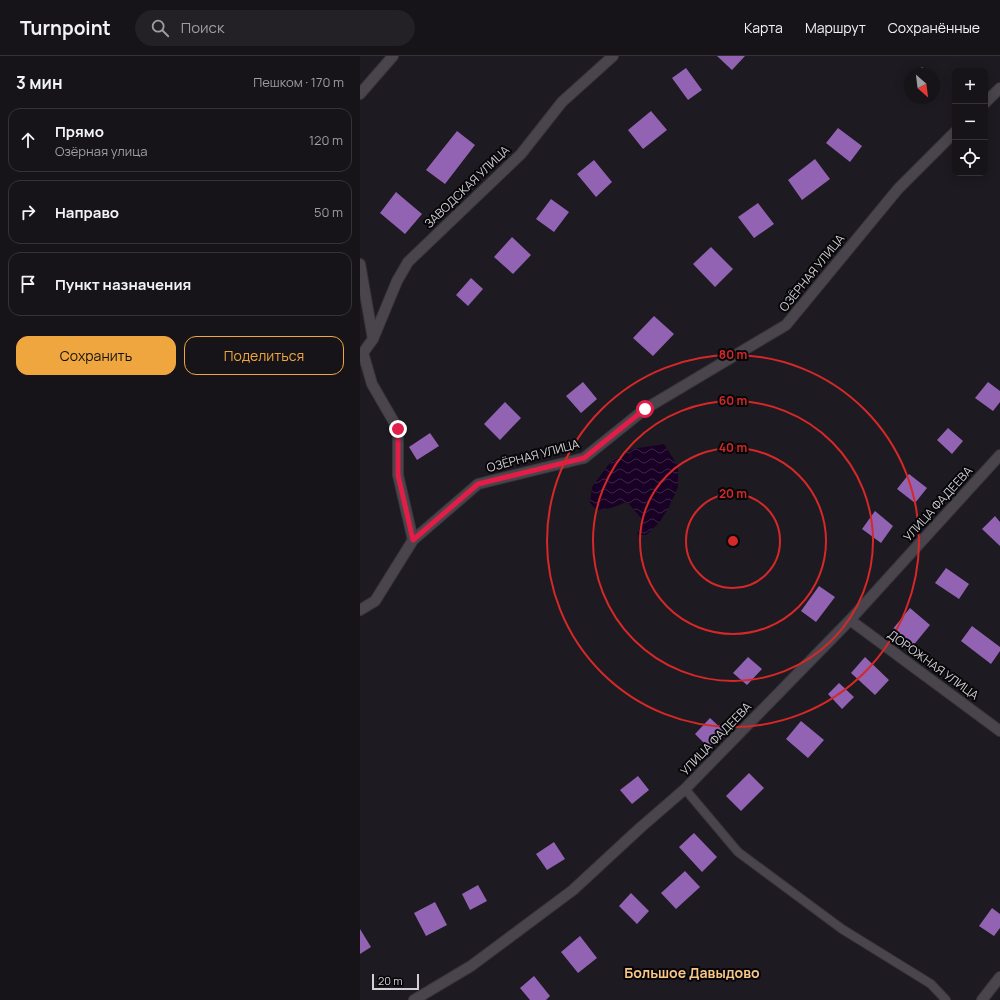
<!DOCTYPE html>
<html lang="ru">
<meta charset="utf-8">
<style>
:root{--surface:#161419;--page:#232126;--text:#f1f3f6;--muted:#9e9ea2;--line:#353338;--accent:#f0a63f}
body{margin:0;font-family:Manrope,sans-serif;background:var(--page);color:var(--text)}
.controls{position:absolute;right:12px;top:12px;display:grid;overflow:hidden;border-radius:8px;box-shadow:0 2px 10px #0003}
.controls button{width:36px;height:36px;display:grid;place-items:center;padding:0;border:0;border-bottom:1px solid var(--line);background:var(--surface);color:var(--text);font:20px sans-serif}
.compass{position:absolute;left:544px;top:12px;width:36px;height:36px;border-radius:50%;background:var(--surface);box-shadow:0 2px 10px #0003;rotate:152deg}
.scale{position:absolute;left:12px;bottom:10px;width:47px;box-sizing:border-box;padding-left:4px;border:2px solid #d2d0d4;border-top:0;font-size:11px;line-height:14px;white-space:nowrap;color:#d2d0d4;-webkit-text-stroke:3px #070609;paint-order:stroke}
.stop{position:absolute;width:12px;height:12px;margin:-9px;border:3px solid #e11d48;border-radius:50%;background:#fff}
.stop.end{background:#e11d48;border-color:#fff;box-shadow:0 1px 4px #0008}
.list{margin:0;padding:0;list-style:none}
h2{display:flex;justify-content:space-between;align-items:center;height:52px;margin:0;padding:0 16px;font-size:17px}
h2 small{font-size:13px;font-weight:400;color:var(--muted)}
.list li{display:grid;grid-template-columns:26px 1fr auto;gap:12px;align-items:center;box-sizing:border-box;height:64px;margin:0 8px 8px;padding:0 8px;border:1px solid var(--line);border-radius:12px}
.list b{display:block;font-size:15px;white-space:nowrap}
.list p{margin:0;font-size:13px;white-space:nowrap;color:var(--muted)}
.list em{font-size:13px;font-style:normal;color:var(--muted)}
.actions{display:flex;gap:8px;padding:12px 16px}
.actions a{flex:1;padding:9px 0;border:1px solid var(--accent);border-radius:12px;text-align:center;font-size:14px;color:var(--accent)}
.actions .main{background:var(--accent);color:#111}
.icon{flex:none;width:22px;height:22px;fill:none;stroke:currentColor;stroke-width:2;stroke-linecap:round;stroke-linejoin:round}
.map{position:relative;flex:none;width:640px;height:944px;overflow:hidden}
header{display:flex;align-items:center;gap:24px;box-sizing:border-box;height:56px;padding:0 20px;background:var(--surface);border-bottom:1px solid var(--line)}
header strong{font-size:19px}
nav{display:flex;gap:22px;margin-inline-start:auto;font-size:14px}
.search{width:280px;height:36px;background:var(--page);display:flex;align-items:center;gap:10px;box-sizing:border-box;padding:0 14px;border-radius:22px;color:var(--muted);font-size:15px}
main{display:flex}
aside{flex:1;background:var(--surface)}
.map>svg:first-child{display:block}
.water{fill:url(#water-waves)}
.building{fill:#9263b3}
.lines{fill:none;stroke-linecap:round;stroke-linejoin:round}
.service-casing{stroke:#38363a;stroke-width:10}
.minor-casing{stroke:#38363a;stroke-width:12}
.service{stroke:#4a454d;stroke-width:8}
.minor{stroke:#4a454d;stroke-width:10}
.route{stroke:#e11d48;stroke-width:5}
.ring{fill:none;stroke:#d62828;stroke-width:2}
.labels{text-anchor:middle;stroke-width:4;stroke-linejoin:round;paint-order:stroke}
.street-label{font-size:12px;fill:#d2d0d4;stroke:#070609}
.quarter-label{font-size:14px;font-weight:bold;fill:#f9c585;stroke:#070609}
.centre{fill:#d62828;stroke:#070609;stroke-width:2}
.ring-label{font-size:12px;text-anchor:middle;font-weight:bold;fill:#d62828;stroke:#070609;stroke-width:4;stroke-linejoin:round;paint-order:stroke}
</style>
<header>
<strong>Turnpoint</strong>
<div class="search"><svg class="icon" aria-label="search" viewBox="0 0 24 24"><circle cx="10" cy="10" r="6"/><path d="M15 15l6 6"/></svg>Поиск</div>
<nav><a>Карта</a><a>Маршрут</a><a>Сохранённые</a></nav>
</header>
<main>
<aside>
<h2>3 мин<small>Пешком · 170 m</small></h2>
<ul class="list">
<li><svg class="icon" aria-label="ahead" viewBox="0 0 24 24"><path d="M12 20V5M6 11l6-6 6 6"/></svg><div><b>Прямо</b><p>Озёрная улица</p></div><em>120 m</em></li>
<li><svg class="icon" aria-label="right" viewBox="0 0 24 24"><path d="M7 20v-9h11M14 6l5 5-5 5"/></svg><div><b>Направо</b></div><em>50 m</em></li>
<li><svg class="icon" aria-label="arrive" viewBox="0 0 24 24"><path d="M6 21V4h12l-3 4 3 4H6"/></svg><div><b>Пункт назначения</b></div></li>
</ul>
<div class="actions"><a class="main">Сохранить</a><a>Поделиться</a></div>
</aside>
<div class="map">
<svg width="640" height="944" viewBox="0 0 640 944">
<defs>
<pattern id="water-waves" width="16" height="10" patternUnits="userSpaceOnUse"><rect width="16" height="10" fill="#180125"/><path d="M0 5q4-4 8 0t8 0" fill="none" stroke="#392544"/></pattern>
</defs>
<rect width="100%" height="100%" fill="#1e1a21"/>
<!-- water -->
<path class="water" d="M304 388 318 410V431L309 451 299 467 286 479H277L283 464 267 446 251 452 237 454 230 447 232 431 249 408 272 393Z"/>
<!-- building -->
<path class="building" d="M357 0H385L372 14Z
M562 11 569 18H555Z
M326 12 342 34 328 44 312 22Z
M574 23 579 28 574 33Z
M291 55 307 74 283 93 268 74Z
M478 72 502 90 490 106 466 87Z
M97 75 115 89 85 128 66 114Z
M455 103 470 123 442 144 428 124Z
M234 104 252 126 236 141 217 118Z
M36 136 62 158 45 178 20 157Z
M191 143 209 156 194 176 176 163Z
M398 147 414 168 394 182 378 161Z
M152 181 171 199 153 218 134 201Z
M351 191 373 213 355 231 333 208Z
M111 222 123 233 108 250 96 239Z
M294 260 314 278 293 300 273 282Z
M223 326 237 343 221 357 206 340Z
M628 326 640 335V346L633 355 615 342Z
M145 346 161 362 140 384 124 368Z
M588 372 603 385 592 398 577 384Z
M70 377 79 390 57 404 49 391Z
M549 418 567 432 555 447 537 433Z
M515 455 533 470 521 487 502 473Z
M635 460 640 466V490L622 473Z
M586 512 609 528 599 543 575 527Z
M459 530 475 541 456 566 441 555Z
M550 552 570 569 552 591 532 574Z
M612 570 640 591V595L631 608 601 585Z
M388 601 402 613 387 629 373 617Z
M505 601 529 624 515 639 491 617Z
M479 627 494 641 482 653 468 638Z
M350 662 365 676 349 692 335 678Z
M441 665 464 684 448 702 426 683Z
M389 717 404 732 381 755 366 740Z
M278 720 289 734 272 748 260 734Z
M334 777 357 801 342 816 319 791Z
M194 786 205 803 187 814 176 798Z
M325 815 340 831 316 853 301 837Z
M118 829 127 845 110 854 102 838Z
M271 837 289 855 277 868 259 850Z
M75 846 87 869 66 880 54 857Z
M632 852 640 858V872L634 880 619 870Z
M0 873 11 891 0 898Z
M220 880 237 902 218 917 201 896Z
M174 920 190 940 186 944H170L160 932Z"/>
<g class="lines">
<defs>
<path id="service" d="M325 733 378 796 482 873 571 928 586 944"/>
<path id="minor" d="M0 38 33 0
M625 47 640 32
M0 208 13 283
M3 297 12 328 38 373V419L53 484
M0 301 13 283 37 225 48 206 161 98 202 46 253 0
M0 554 15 545 53 484 118 428 224 402 285 353 426 269 538 133 595 76
M490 564 640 675
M54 944 111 910 213 834 280 772 325 733 490 564 640 399
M622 944 640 921"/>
</defs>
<!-- service casing -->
<use href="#service" class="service-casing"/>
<!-- minor casing -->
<use href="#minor" class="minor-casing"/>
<!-- service -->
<use href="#service" class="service"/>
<!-- minor -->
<use href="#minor" class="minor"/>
</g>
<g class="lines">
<!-- route -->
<path class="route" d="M38 373V419L53 484 118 428 224 402 285 353"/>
</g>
<!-- distance rings -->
<g class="ring">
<circle cx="373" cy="485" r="47"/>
<circle cx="373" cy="485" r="93"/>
<circle cx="373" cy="485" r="140"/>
<circle cx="373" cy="485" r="186"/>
</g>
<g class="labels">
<!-- street labels -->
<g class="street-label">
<text transform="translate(107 131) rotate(-44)" y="4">ЗАВОДСКАЯ УЛИЦА</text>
<text transform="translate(452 217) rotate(-51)" y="4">ОЗЁРНАЯ УЛИЦА</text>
<text transform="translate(173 400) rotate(-15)" y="4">ОЗЁРНАЯ УЛИЦА</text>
<text transform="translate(578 448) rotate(-48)" y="4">УЛИЦА ФАДЕЕВА</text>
<text transform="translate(573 609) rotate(36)" y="4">ДОРОЖНАЯ УЛИЦА</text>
<text transform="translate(356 683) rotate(-46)" y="4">УЛИЦА ФАДЕЕВА</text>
</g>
<!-- quarter labels -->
<g class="quarter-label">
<text x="332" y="922">Большое Давыдово</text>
</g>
</g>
<circle cx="373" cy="485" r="6" class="centre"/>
<g class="ring-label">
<text x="373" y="303">80 m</text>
<text x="373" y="349">60 m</text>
<text x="373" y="396">40 m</text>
<text x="373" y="442">20 m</text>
</g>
</svg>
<div class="controls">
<button>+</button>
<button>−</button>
<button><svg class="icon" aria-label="locate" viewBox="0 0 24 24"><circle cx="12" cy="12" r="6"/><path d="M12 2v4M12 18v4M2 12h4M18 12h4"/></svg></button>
</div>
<svg class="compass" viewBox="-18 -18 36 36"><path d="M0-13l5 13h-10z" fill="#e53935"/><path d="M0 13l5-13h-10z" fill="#9e9ea2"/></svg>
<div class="scale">20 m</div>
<div class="stop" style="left:285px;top:353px"></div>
<div class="stop end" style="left:38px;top:373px"></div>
</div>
</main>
